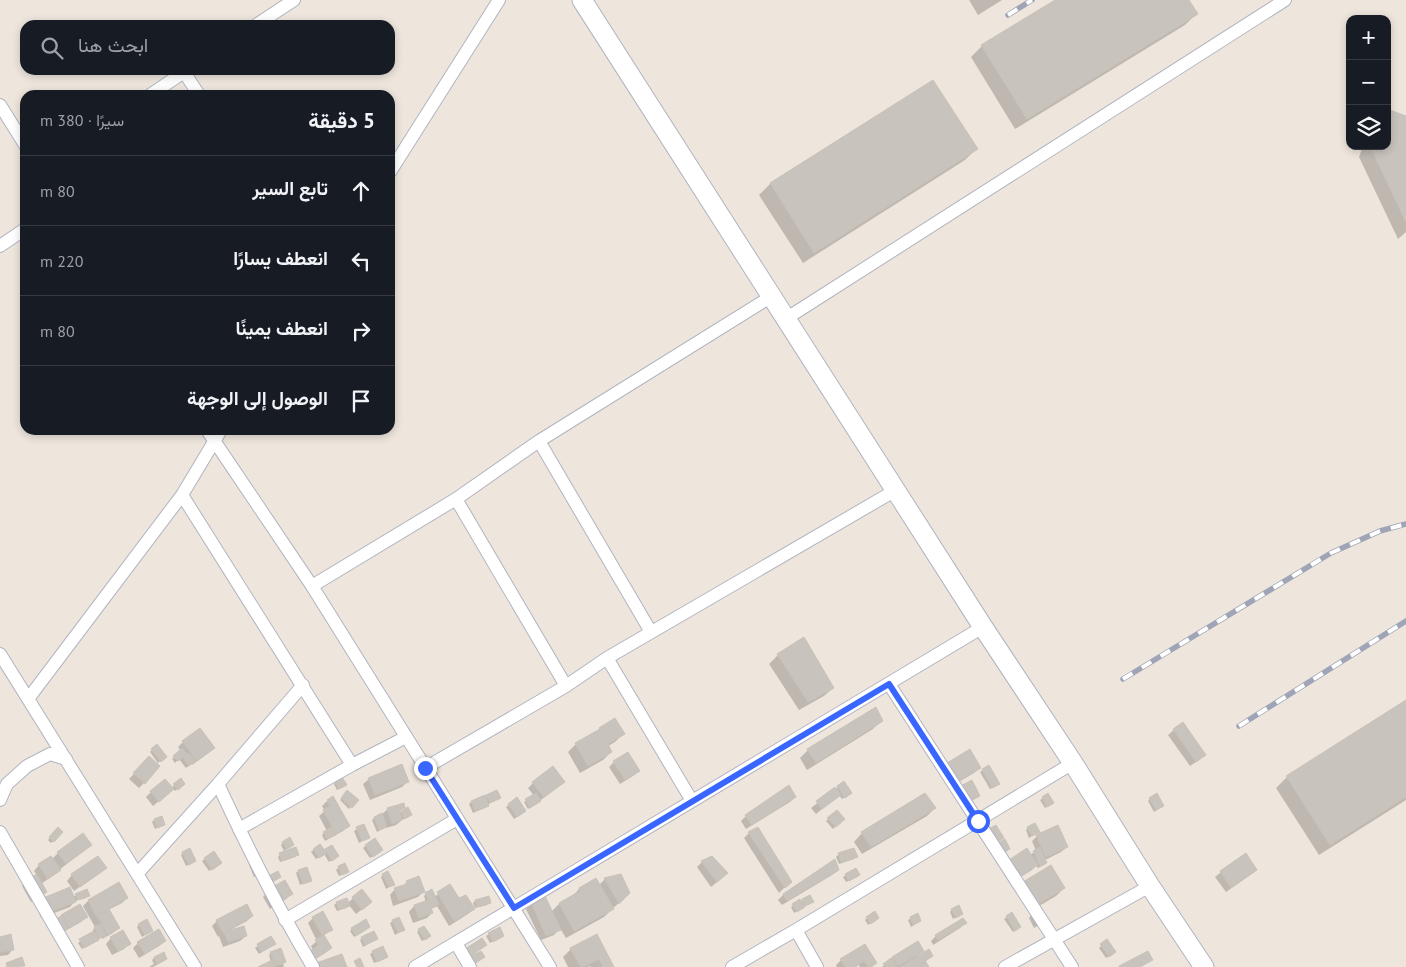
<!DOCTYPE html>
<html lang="ar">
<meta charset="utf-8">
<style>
:root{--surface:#171b24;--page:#242831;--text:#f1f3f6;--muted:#9ea1a6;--line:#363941}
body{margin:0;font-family:"PT Sans",Vazirmatn,sans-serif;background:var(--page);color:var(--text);direction:rtl}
.controls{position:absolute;right:15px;top:15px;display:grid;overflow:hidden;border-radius:10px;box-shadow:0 2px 8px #0003}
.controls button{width:45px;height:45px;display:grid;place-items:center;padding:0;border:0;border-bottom:1px solid var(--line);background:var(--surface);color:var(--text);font:25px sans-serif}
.stop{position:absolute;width:15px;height:15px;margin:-11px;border:4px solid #3966ff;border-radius:50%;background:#fff}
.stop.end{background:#3966ff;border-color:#fff;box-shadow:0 1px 5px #0008}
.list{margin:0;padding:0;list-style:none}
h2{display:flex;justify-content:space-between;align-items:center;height:65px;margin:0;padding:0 20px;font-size:21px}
h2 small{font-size:16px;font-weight:400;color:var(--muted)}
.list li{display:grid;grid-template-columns:32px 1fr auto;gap:15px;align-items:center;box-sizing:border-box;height:70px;padding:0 20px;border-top:1px solid var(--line)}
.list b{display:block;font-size:19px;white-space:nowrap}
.list em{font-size:16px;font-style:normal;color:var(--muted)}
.icon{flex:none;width:28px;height:28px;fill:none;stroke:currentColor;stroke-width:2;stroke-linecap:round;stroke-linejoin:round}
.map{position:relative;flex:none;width:1406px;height:967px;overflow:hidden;direction:ltr}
.search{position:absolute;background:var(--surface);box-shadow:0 2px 8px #0003;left:20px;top:20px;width:375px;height:55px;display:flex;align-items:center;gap:12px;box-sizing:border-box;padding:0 18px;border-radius:15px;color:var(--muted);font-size:19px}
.panel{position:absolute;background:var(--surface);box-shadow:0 2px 8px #0003;left:20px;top:90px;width:375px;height:345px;border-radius:15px;direction:rtl}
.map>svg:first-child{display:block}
.shadow{fill:#0003}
.building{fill:#c9c3bd;stroke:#c9c2b7}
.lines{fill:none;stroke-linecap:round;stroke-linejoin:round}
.street-casing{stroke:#b1b4c0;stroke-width:14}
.secondary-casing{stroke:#b1b4c0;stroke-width:21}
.street{stroke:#fff;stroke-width:12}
.secondary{stroke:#fff;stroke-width:19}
.rail-casing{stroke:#9fa4b6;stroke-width:5.5}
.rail{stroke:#fff;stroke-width:4;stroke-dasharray:11;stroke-linecap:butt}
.route{stroke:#3966ff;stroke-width:6}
</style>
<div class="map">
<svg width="1406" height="967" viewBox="0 0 1406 967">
<rect width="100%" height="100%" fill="#eee6dd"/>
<!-- shadow -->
<path class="shadow" d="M969 0H1002L978 15Z
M1057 0H1188L1196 14 1185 25 1015 129 971 57 982 46Z
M932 81 976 149 965 160 803 263 759 195 770 184Z
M1406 118V232L1398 239 1359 157 1363 146H1387Z
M803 639 833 688 824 696 799 710 769 664 778 655Z
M1406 702V800L1319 855 1276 788 1287 777Z
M881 720 873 729 807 770 800 758 808 750Z
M1182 723 1199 760 1190 766 1168 735Z
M600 729 623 734 615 742 608 746 611 752 603 760 580 773 568 752 576 744 596 733Z
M183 742 208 753 192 765 191 764 186 768 179 759 175 763 172 759 181 751 178 747Z
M152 750 165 757 158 763 150 752Z
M614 762 638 771 633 776 620 784 609 767Z
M144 763V783L139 788 129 779Z
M947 764 980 768 974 773 952 786Z
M983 770 996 786 990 789 980 772Z
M369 779 408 781 402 787 370 800 363 784Z
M181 780 184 783 175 791 173 789 153 806 146 797 151 792 171 788Z
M336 782 343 787 337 790 334 784Z
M533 783 558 787 537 803 528 809 524 802 534 796 528 788Z
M838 787 848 795 842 799 839 795 816 814 811 808Z
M347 792 357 800 349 809 340 800Z
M925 795 935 808 927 816 862 854 854 842 862 833Z
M1048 795 1050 805 1045 808 1040 800Z
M487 796 499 798 487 805 485 808 473 813 469 804 471 802 485 798Z
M795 797 790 802 746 829 741 821 746 816Z
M517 799 523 813 514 819 506 807Z
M1150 799 1163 806 1154 812 1148 801Z
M327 801 349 826 343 831 325 841 322 835 327 831 319 816 325 811 322 806Z
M404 807 398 813 408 809 411 815 408 817 402 820 396 825 386 828V827L377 832 372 820 374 818 382 814 388 809Z
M837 812 843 819 833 829 826 821Z
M154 820 164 824 155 829 152 822Z
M363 825 369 837 359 843 354 831Z
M1028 828 1038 832 1029 838 1026 830Z
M58 829 62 833 51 843 48 840Z
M749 833 785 887 779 893 744 838Z
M1037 836 1067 847 1061 852 1045 860 1046 862 1044 865 1038 868 1036 865 1032 870 1014 881 1030 855 1036 851 1032 841Z
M375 839 380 852 370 858 363 848Z
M283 843 290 847 284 851 281 845Z
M91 845 59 870 54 875 41 884 40 897 31 902 22 886 27 881 37 875 34 871 39 865 52 859 58 853Z
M320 845 324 851 331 847 335 858 329 862 324 854 316 859 311 852Z
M183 853 192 863 186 866 181 855Z
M297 854 295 857 280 862 278 857 280 855Z
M839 854 856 856 854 859 839 864 836 857Z
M205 859 218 865 209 871 202 861Z
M834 861 838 870 832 875 782 905 778 900 783 895Z
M702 862 722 878 711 887 697 867Z
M251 863 261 874 254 877 249 865Z
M339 867 348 872 339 876 336 870Z
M105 868 100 873 74 891 67 881 72 875Z
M306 869 310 880 308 882 300 885 296 873 298 871Z
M856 869 857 877 846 882 843 877Z
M1256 870 1250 875 1226 892 1215 877 1221 872Z
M383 875 393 884 391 886 386 889 381 877Z
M605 879 629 893 604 917 566 938 560 928 554 935 541 940 526 909 532 903 551 912 559 904 572 897 579 889 599 885Z
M407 882 423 892 418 897 393 906 390 895 395 889 402 887Z
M119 884 127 898 122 903 108 910 118 927 113 933 102 939V938L97 939 82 949 78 943 94 933 93 930 95 927 83 906 88 901Z
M450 886 459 900 473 909 468 914 449 926 437 906 430 909 432 913 427 918 413 923 409 912 414 906 426 902 424 896 426 894 434 897Z
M1064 888 1056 896 1029 912 1016 891Z
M268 891 291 894 286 899 270 909 263 897Z
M76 895 88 896 86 898 75 901 70 907 41 918 36 905 73 897Z
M810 896 812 902 794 913 791 907Z
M488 897 489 902 487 905 475 908 473 903 475 901Z
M353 898 365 907 356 914 349 905 346 908 337 911 334 905 337 903 347 904Z
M952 910 961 914 953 919 950 912Z
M917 915 920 921 911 927 908 920Z
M1031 915 1042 923 1034 928 1029 918Z
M62 916H86L81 922 63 932 60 918Z
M252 916 247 921 232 929 246 936 240 941 223 947 219 936 218 937 212 926 217 921Z
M1007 917 1018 929 1013 932 1004 919Z
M313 918 331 930 323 936 330 948 325 953 306 965 313 950 311 946 317 941 308 923Z
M398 918 403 930 395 935 390 923Z
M867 918 875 920 868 925 865 920Z
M965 923 960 928 933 945 931 941 936 936Z
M139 925 152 931 142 937 137 927Z
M352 929H367L354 937 350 931Z
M419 930 427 938 422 941 417 932Z
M489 934 503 936 490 943 486 936Z
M596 936 613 967H591L590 966 588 967H568L563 957 571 949Z
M0 938 13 949 8 955 0 956Z
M111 938 129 944 124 949 112 955 106 944Z
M270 938 272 946 259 954 255 948Z
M362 938 377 939 363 947 360 940Z
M164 941 159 946 139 958 133 948 138 943Z
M1107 941 1113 954 1106 958 1099 948Z
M864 946 875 963 871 967H860L859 965 856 967H837L836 965 841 960Z
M922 951 915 958 932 956 925 962 928 967H920V965L917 967H882L893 958Z
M373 952 384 959 374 963 370 954Z
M271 953 285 962 283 964 284 967H261L271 962 269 955Z
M163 954 166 959 164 961 153 967H149L154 964 152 960 154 958Z"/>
<!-- building -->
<path class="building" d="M1055 0H1189L1198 14 1027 119 981 45Z
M933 80 978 149 814 253 770 183Z
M1387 109 1406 116V222L1370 146H1387Z
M804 637 834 688 808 702 777 654Z
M1406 700V797L1330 845 1286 776Z
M876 707 883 721 816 763 807 749Z
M615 718 625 734 608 744 612 752 588 766 575 743 600 729 599 728Z
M1183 722 1206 755 1196 762 1173 729Z
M200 728 215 748 197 761 182 741Z
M157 744 167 757 161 762 151 749Z
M182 748 187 754 178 761 173 756Z
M970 749 981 768 958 782 947 763Z
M628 752 640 771 625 780 613 761Z
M189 753 195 761 189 766 183 758Z
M149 756 160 766 145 784 133 773Z
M402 764 409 782 375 795 368 778Z
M989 765 1000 784 992 788 982 769Z
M553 766 565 782 544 797 532 782Z
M342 777 347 785 339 789 335 781Z
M181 778 185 784 178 790 173 784Z
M165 779 174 789 159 802 150 791Z
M972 780 980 796 967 803 959 787Z
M844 781 852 793 845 798 837 786Z
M789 785 796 797 752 825 745 815Z
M835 787 841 795 822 809 816 801Z
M347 790 359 800 352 808 341 798Z
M497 790 501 798 490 803 486 795Z
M536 793 541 801 530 808 525 799Z
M925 793 936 808 871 847 861 832Z
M1048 793 1054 803 1047 807 1042 797Z
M1157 793 1164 806 1156 810 1149 798Z
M485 795 489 806 475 811 471 801Z
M333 796 350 826 336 834 323 810 330 806 327 800Z
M517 797 526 811 517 817 508 804Z
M404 803 405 808 399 809 402 820 392 824 387 808Z
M408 807 412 815 404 819 401 811Z
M837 810 845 819 836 827 827 818Z
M382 813 387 827 379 830 374 817Z
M162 816 165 825 157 828 154 819Z
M1035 823 1040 832 1032 836 1027 827Z
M364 824 370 838 362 841 356 827Z
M996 825 1004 838 994 844 987 830Z
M1058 825 1068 847 1046 857 1036 835Z
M58 827 63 832 54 842 49 837Z
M332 827 336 835 327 839 323 832Z
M758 827 792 882 785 888 748 832Z
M83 833 92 845 66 864 57 852Z
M290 837 294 845 287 849 282 842Z
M375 838 383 850 373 857 365 845Z
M1005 839 1010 849 1001 854 996 844Z
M320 844 327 853 319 858 313 849Z
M332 845 339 856 332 861 325 849Z
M296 847 299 855 282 861 279 853Z
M1040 847 1047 863 1040 866 1033 851Z
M190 848 196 861 189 865 182 852Z
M854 848 858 857 841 862 838 853Z
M1027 848 1038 865 1020 877 1009 860Z
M214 851 222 863 212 870 204 858Z
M1246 853 1257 870 1231 888 1220 871Z
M51 856 61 870 48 879 38 864Z
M98 856 107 868 80 887 71 874Z
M712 856 728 873 717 882 701 861Z
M835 859 839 870 787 901 783 894Z
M345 863 349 872 342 875 338 866Z
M1051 865 1065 888 1037 905 1023 882Z
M307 867 312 881 303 884 298 870Z
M856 868 860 875 849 881 845 874Z
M278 871 281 877 264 887 261 880Z
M388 871 395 885 389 887 382 874Z
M37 874 47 892 37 898 27 880Z
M621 874 630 893 619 904 604 878Z
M419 876 425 892 399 901 394 888 407 884 406 881Z
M596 878 614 909 574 931 559 903 580 891 579 888Z
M285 880 293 894 275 904 267 890Z
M119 882 128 898 96 916 88 900Z
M450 884 459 898 466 895 475 909 454 921 437 892Z
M70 887 76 902 47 913 41 899Z
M87 889 90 896 78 900 75 894Z
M362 889 372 902 362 910 352 897Z
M432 889 439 905 432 908 425 893Z
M810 895 814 902 805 906 802 899Z
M489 896 491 903 477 907 475 900Z
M545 896 561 930 546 936 531 902Z
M347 898 350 906 339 910 336 902Z
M800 899 805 907 797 912 792 904Z
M428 900 433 913 419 918 414 905Z
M80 904 88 917 69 928 61 915Z
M247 904 253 916 223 933 216 920Z
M959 905 963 914 956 918 951 909Z
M109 909 120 928 108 935 97 916Z
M323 911 333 930 322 935 312 917Z
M875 911 879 918 871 924 866 917Z
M1012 912 1021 927 1015 931 1006 916Z
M918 913 921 921 913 925 910 917Z
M61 916 68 929 60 933 53 921Z
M399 917 405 930 398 933 392 920Z
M963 918 967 923 938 940 935 935Z
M147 919 153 931 145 935 138 924Z
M366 919 370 927 356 936 351 928Z
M101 924 106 936 99 938 94 926Z
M244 926 247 936 228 942 224 932Z
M424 926 431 936 425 940 418 929Z
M500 927 504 936 493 942 488 933Z
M159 929 166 941 145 954 137 942Z
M123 930 131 944 118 951 110 937Z
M94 931 99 940 84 948 79 939Z
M374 931 378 939 365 945 361 937Z
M11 934 14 950 0 952V937Z
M597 934 614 967H603L599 959 583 967H581L570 948Z
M324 935 332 948 312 961 307 953 319 945 315 940Z
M271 936 276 944 261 952 257 944Z
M482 938 487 945 470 956 465 949Z
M1107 939 1116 952 1109 957 1100 944Z
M918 941 924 951 898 966 892 957Z
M865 944 877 963 871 967H868L864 961 854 967H845L840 959Z
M383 946 388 957 377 962 372 951Z
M281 948 286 962 276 966 270 952Z
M929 949 933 956 916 967H900Z
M481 951 485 957 474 964 469 957Z
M1148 951 1153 960 1140 967H1119V966Z
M164 952 167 959 157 964 154 957Z
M342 954 347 967H317L316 963Z
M22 957 25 966 7 967 6 963Z
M360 958 364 967H357L354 961Z
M891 958 897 967H886L883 964Z
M272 960 275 967H258Z
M926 962 929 967H918Z"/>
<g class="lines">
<defs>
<path id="street" d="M256 25 294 0
M184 72 199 95
M150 95 187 70
M0 105 25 145
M390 172 499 0
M0 246 25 229
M787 318 1285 0
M207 430 312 586 550 967
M539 441 651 632
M182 495 352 765
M456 499 566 686
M312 586 456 499 539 441 772 296
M0 654 195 967
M607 658 692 801
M889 684 1072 967
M28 699 182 495 221 430
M425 768 566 686 607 658 896 490
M218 784C247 847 278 908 313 967
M0 800 7 784 27 766 50 754 66 759
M239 829 352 765 406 737
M0 832 78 967
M137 874 218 784 303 685
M285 920 457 819
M796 930 817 967
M456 943 470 967
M415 967 983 627
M732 967 796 930 1073 763
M1005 967 1150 886"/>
<path id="secondary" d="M582 0 983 627 1073 763 1150 886 1204 967"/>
</defs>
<!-- street casing -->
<use href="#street" class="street-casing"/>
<!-- secondary casing -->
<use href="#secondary" class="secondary-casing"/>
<!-- street -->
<use href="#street" class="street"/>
<!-- secondary -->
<use href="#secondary" class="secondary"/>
<defs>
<path id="rail" d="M1008 15 1032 0
M1123 679 1331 553 1380 531 1406 524
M1239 726 1406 621"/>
</defs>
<!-- rail casing -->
<use href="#rail" class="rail-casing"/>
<!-- rail -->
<use href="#rail" class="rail"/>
</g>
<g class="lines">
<!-- route -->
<path class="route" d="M425 768 514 908 889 684 978 821"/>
</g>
</svg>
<div class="controls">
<button>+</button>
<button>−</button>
<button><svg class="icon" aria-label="layers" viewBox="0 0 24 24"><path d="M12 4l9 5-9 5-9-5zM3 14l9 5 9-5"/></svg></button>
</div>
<div class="stop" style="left:978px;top:821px"></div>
<div class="stop end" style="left:425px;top:768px"></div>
<div class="search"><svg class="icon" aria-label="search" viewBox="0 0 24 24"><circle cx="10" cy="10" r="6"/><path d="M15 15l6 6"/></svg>ابحث هنا</div>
<section class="panel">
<h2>5 دقيقة<small>سيرًا · 380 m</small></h2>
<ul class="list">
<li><svg class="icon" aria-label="ahead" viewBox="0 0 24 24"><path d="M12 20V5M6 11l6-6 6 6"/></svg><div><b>تابع السير</b></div><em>80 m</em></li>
<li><svg class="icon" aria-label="left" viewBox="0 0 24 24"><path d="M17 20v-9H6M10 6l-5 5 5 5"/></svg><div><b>انعطف يسارًا</b></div><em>220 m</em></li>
<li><svg class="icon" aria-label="right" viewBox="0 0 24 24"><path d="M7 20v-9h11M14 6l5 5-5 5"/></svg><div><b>انعطف يمينًا</b></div><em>80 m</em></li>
<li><svg class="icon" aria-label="arrive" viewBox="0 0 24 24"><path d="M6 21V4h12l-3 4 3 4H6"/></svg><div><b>الوصول إلى الوجهة</b></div></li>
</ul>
</section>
</div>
